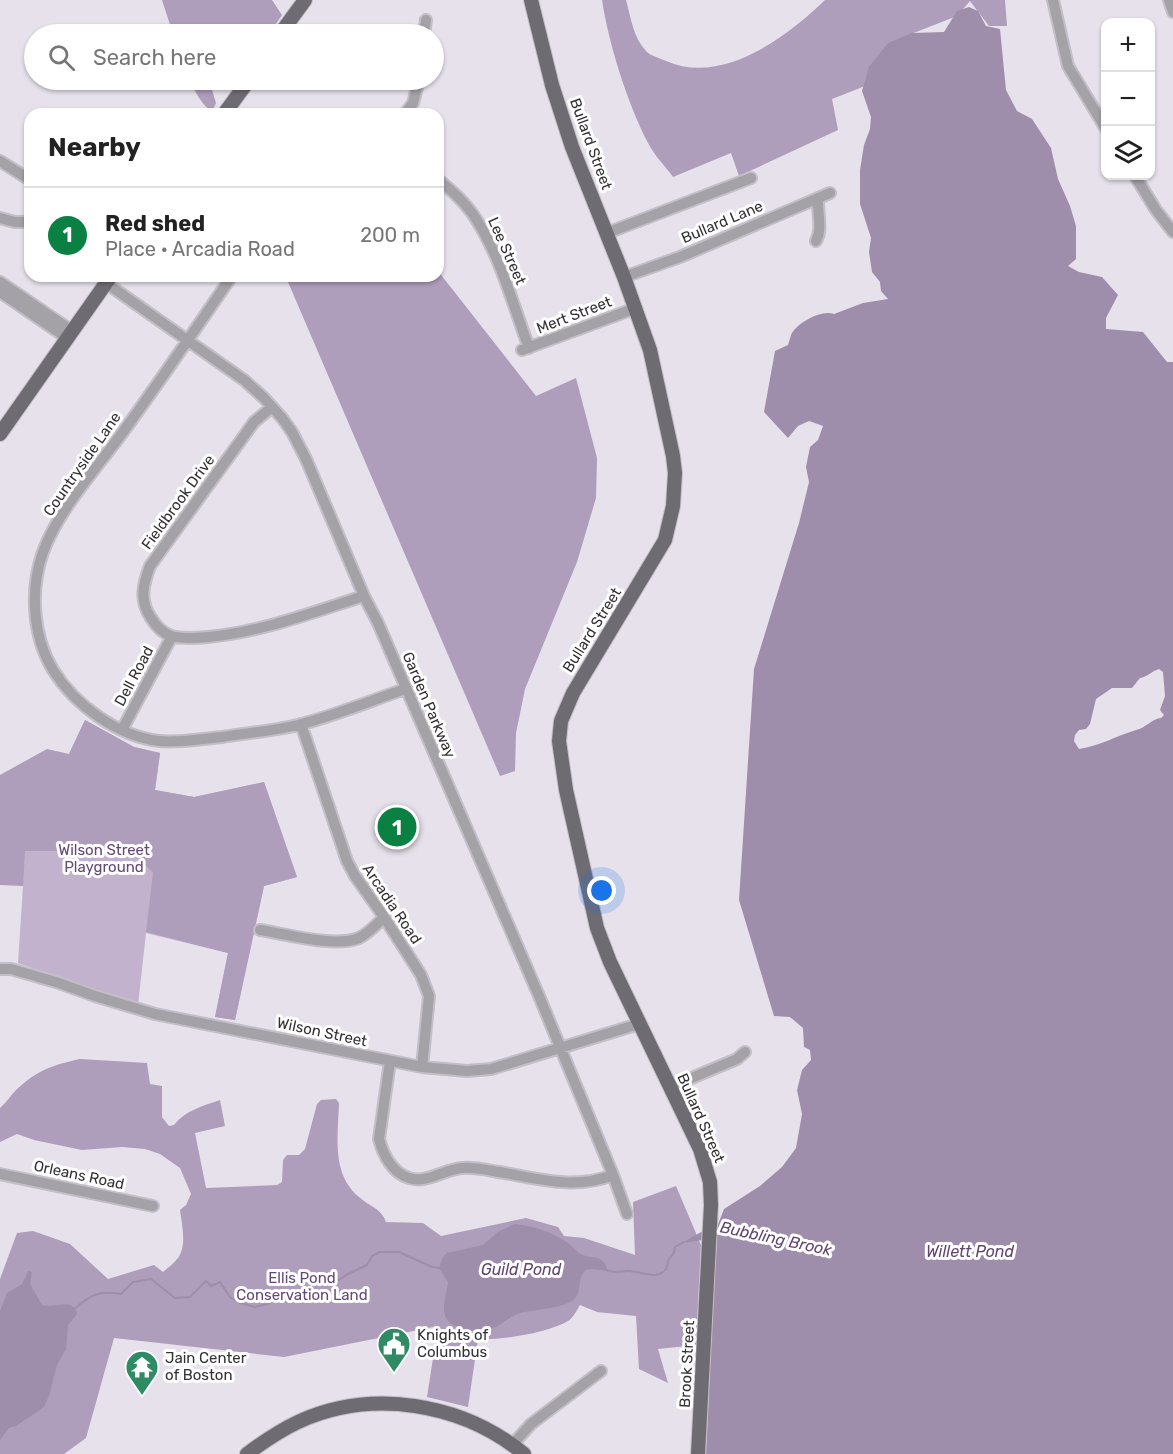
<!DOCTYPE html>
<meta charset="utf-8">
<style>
:root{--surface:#fff;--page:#f2f2f2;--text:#222;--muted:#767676;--line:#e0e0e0;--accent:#0b8043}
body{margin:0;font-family:Rubik,sans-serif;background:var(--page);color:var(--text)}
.controls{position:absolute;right:18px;top:18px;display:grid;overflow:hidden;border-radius:12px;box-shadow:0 2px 4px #0004}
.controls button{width:54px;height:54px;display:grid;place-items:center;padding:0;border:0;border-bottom:2px solid var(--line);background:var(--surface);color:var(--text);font:30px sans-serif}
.you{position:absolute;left:602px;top:891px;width:21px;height:21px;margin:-15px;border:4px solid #fff;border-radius:50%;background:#1a73e8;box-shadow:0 0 0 9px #1a73e833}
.badge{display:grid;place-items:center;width:39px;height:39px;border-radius:50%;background:var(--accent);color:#fff;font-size:20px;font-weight:700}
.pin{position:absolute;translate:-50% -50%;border:3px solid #fff;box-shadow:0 2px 6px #0006}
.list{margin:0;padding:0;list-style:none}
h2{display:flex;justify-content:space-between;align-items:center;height:78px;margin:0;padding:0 24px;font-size:26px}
h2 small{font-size:20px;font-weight:400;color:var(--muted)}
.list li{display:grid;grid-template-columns:39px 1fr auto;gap:18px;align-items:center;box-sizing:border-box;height:96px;padding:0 24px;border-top:2px solid var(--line)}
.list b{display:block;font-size:22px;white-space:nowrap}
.list p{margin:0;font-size:20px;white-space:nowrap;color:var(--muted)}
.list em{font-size:20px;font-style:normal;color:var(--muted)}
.icon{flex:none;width:33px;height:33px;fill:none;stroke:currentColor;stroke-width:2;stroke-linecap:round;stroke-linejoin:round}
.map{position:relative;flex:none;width:1173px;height:1454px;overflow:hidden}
.search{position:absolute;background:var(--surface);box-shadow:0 2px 4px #0004;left:24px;top:24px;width:420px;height:66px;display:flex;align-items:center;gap:15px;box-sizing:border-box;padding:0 21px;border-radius:33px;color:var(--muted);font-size:22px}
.panel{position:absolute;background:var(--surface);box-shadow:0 2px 4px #0004;left:24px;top:108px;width:420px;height:174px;border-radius:18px}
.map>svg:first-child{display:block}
.green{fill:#c2b2ce}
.forest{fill:#ae9dbb}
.water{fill:#9f8eab;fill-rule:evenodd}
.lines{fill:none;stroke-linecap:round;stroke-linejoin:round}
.stream{stroke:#9f8eab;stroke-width:2}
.minor-casing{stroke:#c3bec7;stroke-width:14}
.major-casing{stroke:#c3bec7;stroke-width:16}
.minor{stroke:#a4a2a6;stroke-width:10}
.major{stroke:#6f6b72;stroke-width:14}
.labels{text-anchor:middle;stroke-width:6;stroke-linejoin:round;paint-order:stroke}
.street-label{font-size:15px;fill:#333135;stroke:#fff}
.park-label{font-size:15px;fill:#634975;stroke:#fff}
.poi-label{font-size:15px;fill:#333135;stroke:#fff;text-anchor:start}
.water-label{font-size:16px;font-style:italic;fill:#614672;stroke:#fff}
</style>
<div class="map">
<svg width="1173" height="1454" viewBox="0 0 1173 1454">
<rect width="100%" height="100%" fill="#e7e1eb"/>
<!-- green -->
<path class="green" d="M85 720 134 747 160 753 155 790 194 797 264 782 297 877 264 886 235 1020 215 1017 228 953 146 933 138 1005 18 963 23 886 0 777 69 754Z"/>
<!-- forest -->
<path class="forest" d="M162 0H272L282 15 269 34H173Z
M602 0H626C631 18 633 37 646 51 650 56 660 58 666 61 722 86 787 37 825 0H1005L1007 26H989L970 1 957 16 906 36 865 86 832 99 838 130 739 176 731 153 673 177C665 166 654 155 648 143 627 102 609 45 602 0Z
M189 80H209L216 103 212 112C201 104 195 91 189 80Z
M438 271 536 396 576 378 597 458 596 498 577 562 525 689 516 733 515 771 500 776 288 282 325 279 332 276H438Z
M85 720 134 747 160 753 155 790 194 797 264 782 297 877 264 886 235 1020 215 1017 228 953 146 932 153 873 138 858 111 851H25L23 886 0 885V775L47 749 69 754Z
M80 1059 147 1063 150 1084 162 1086V1117L169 1126 174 1125C186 1110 203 1106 220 1100L225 1126 195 1133 206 1188 277 1185 282 1182 283 1160 287 1155H299L305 1149 317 1104 321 1100 336 1099 339 1103C338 1135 331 1174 359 1197 369 1206 382 1209 386 1222L423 1223 441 1236 526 1218 558 1227 564 1236 584 1238 635 1255 633 1202 676 1186 701 1245 696 1345 658 1349 668 1383 639 1369 636 1316 597 1312 580 1305C577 1310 573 1318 568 1321 547 1333 503 1340 478 1339L468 1407 427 1397 438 1326 284 1357 114 1338 86 1438 64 1454H0V1279L17 1233 33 1231 70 1244 108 1279 154 1265 163 1272C168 1268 174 1263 178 1258 187 1245 182 1225 180 1210L186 1205 191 1194 180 1168 160 1154 145 1149 122 1147 82 1150 34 1140 17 1134 0 1142V1108C6 1103 10 1096 16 1090 37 1070 53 1065 80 1059Z"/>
<!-- water -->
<path class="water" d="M969 7 978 11 986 26 1000 29 1006 90 1017 111 1032 119 1051 148 1058 179 1070 206 1076 226V259L1068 266 1079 272 1102 277 1118 295 1106 318V329L1143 332 1167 362H1173V1454H706L715 1259 717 1245 714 1239C704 1238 695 1243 683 1242L705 1230 717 1227 724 1209 760 1186 782 1167 796 1148 802 1114 797 1090 802 1070 811 1060 810 1050 804 1047 803 1028 790 1017 774 1016 739 900 754 669 799 523 809 482 806 467 810 447 818 440 823 426 809 421 798 426 788 438 764 412 775 351 788 345C789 342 790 338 791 335 796 323 822 309 834 314L863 303 888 299 881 291 880 282 872 272 869 252 871 238 860 204V170L864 145 870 129 871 117 862 91 869 67 888 43 912 33 944 32 957 11ZM1159 669 1163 672 1165 696 1160 710 1164 715 1161 718C1151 719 1146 728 1136 730 1116 736 1100 746 1079 749L1074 741 1075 735 1079 730 1086 729 1090 724 1096 699 1112 688H1132L1140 678C1147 677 1152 671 1159 669Z
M515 1224C535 1226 552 1232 568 1243 572 1246 575 1250 579 1253 591 1261 602 1251 608 1271L592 1269 586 1270C576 1278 583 1292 574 1299 564 1309 535 1309 521 1313 509 1316 502 1325 492 1329 484 1332 473 1331 465 1329 435 1323 445 1304 448 1282L439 1268 443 1257 447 1253 483 1245 499 1231Z
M28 1271 32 1272 30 1284 42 1305C55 1309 73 1297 77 1314L68 1325 66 1349 57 1365 49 1396 44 1407 16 1426 9 1428 0 1440V1311L7 1293 22 1284Z"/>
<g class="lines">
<!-- stream -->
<path class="stream" d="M605 1269C613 1274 620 1271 629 1271 640 1271 657 1281 666 1269 668 1266 667 1262 669 1259 673 1254 674 1254 675 1247L684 1242
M74 1309C91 1295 98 1290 121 1294L133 1282 151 1279 175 1298 190 1297 206 1281 211 1286 220 1282 230 1297 240 1303 255 1307 268 1304 276 1297H292L313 1285 339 1280 346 1275 367 1265 372 1256 380 1252H399L432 1267 441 1268"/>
<defs>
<path id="minor" d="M1053 0 1068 66 1106 129
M1169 0 1173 12
M424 34 426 20
M405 114 413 103 419 80
M0 161 30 180
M1135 176 1156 210 1173 232
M438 179C452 191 466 203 476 219 501 258 513 305 529 348
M0 218 15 222H30
M607 233 751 178
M816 241C823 228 817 213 818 198
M232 276C196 328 161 380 123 432 96 469 59 509 43 552 30 589 32 635 53 670 75 705 117 736 159 741 178 743 202 739 222 737 247 733 273 731 298 725 334 716 370 701 405 689
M624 277 680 257 830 193
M0 282 72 331
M106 283 244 380 264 398 282 418 292 432 306 459 364 596 378 623 539 996 613 1175 627 1214
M0 292 67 338
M522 350 636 308
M272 407 254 422 150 566C143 585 139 600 151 618 156 626 163 633 171 636 182 639 197 638 208 637 262 632 313 612 364 596
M301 724 347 861 355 876 384 917 421 975 429 996 422 1067
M122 730 172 636
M260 930C287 934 334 948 359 938 369 933 377 924 384 917
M0 969H11L56 982 95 996 155 1014 422 1067 467 1071 491 1069 639 1024
M390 1061 379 1139C383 1154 392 1173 409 1178 426 1184 445 1169 462 1168 475 1167 487 1170 499 1172 540 1179 574 1190 613 1175
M670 1087 737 1059 745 1052
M0 1174 153 1206
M512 1445 531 1424 601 1371"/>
<path id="major" d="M531 0 552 85 572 147 624 277 650 350 673 456 675 473 673 506 665 540 573 693 561 721 559 741 566 790 597 928 610 962 700 1149 710 1182 711 1205 698 1454
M280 34 305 0
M224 114 249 80
M0 434 111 276
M247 1454C263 1442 279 1431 298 1422 372 1388 462 1403 524 1454"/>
</defs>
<!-- minor casing -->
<use href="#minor" class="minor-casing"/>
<!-- major casing -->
<use href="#major" class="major-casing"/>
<!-- minor -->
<use href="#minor" class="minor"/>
<!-- major -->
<use href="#major" class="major"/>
</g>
<!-- icons -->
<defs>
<symbol id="civic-pin" viewBox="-11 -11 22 30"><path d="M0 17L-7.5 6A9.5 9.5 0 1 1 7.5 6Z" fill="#2e8b63" stroke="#fff"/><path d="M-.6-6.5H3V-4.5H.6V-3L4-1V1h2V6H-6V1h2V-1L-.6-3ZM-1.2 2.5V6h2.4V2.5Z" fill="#fff"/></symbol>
<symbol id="temple-pin" viewBox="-11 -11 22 30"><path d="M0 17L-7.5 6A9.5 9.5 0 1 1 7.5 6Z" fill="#2e8b63" stroke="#fff"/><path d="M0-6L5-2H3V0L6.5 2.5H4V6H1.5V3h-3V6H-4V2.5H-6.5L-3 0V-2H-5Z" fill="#fff"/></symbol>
</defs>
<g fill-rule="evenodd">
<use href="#civic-pin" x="375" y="1325" width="38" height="52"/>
<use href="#temple-pin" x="123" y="1348" width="38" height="52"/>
</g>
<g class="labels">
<!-- street labels -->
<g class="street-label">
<text transform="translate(591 144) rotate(70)" y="5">Bullard Street</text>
<text transform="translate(722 222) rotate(-23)" y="5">Bullard Lane</text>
<text transform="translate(507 251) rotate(66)" y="5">Lee Street</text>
<text transform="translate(574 315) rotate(-21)" y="5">Mert Street</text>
<text transform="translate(82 464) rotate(-55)" y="5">Countryside Lane</text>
<text transform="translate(178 502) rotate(-54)" y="5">Fieldbrook Drive</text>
<text transform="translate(592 630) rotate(-58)" y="5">Bullard Street</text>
<text transform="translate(134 676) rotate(-62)" y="5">Dell Road</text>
<text transform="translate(429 705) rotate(67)" y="5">Garden Parkway</text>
<text transform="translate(392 904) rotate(56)" y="5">Arcadia Road</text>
<text transform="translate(322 1032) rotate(12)" y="5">Wilson Street</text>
<text transform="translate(701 1118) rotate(66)" y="5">Bullard Street</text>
<text transform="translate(79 1175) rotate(12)" y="5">Orleans Road</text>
<text transform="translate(687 1364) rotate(-87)" y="5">Brook Street</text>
</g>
<!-- park labels -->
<g class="park-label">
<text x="104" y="855">Wilson Street<tspan x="104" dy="17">Playground</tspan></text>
<text x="302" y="1283">Ellis Pond<tspan x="302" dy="17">Conservation Land</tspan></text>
</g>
<!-- poi labels -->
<g class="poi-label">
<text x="417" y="1340">Knights of<tspan x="417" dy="17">Columbus</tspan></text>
<text x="165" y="1363">Jain Center<tspan x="165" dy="17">of Boston</tspan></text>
</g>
<!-- water labels -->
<g class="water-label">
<text transform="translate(776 1238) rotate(12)" y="6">Bubbling Brook</text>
<text x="970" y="1257">Willett Pond</text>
<text x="521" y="1275">Guild Pond</text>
</g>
</g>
</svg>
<div class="controls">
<button>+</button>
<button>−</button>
<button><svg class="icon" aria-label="layers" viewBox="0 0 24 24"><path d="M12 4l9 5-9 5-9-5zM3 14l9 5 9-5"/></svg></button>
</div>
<div class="you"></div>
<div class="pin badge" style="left:397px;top:827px">1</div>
<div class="search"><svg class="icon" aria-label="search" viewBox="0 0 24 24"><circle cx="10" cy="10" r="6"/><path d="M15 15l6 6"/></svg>Search here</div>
<section class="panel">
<h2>Nearby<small></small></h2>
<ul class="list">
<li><span class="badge">1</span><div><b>Red shed</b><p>Place · Arcadia Road</p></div><em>200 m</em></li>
</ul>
</section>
</div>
